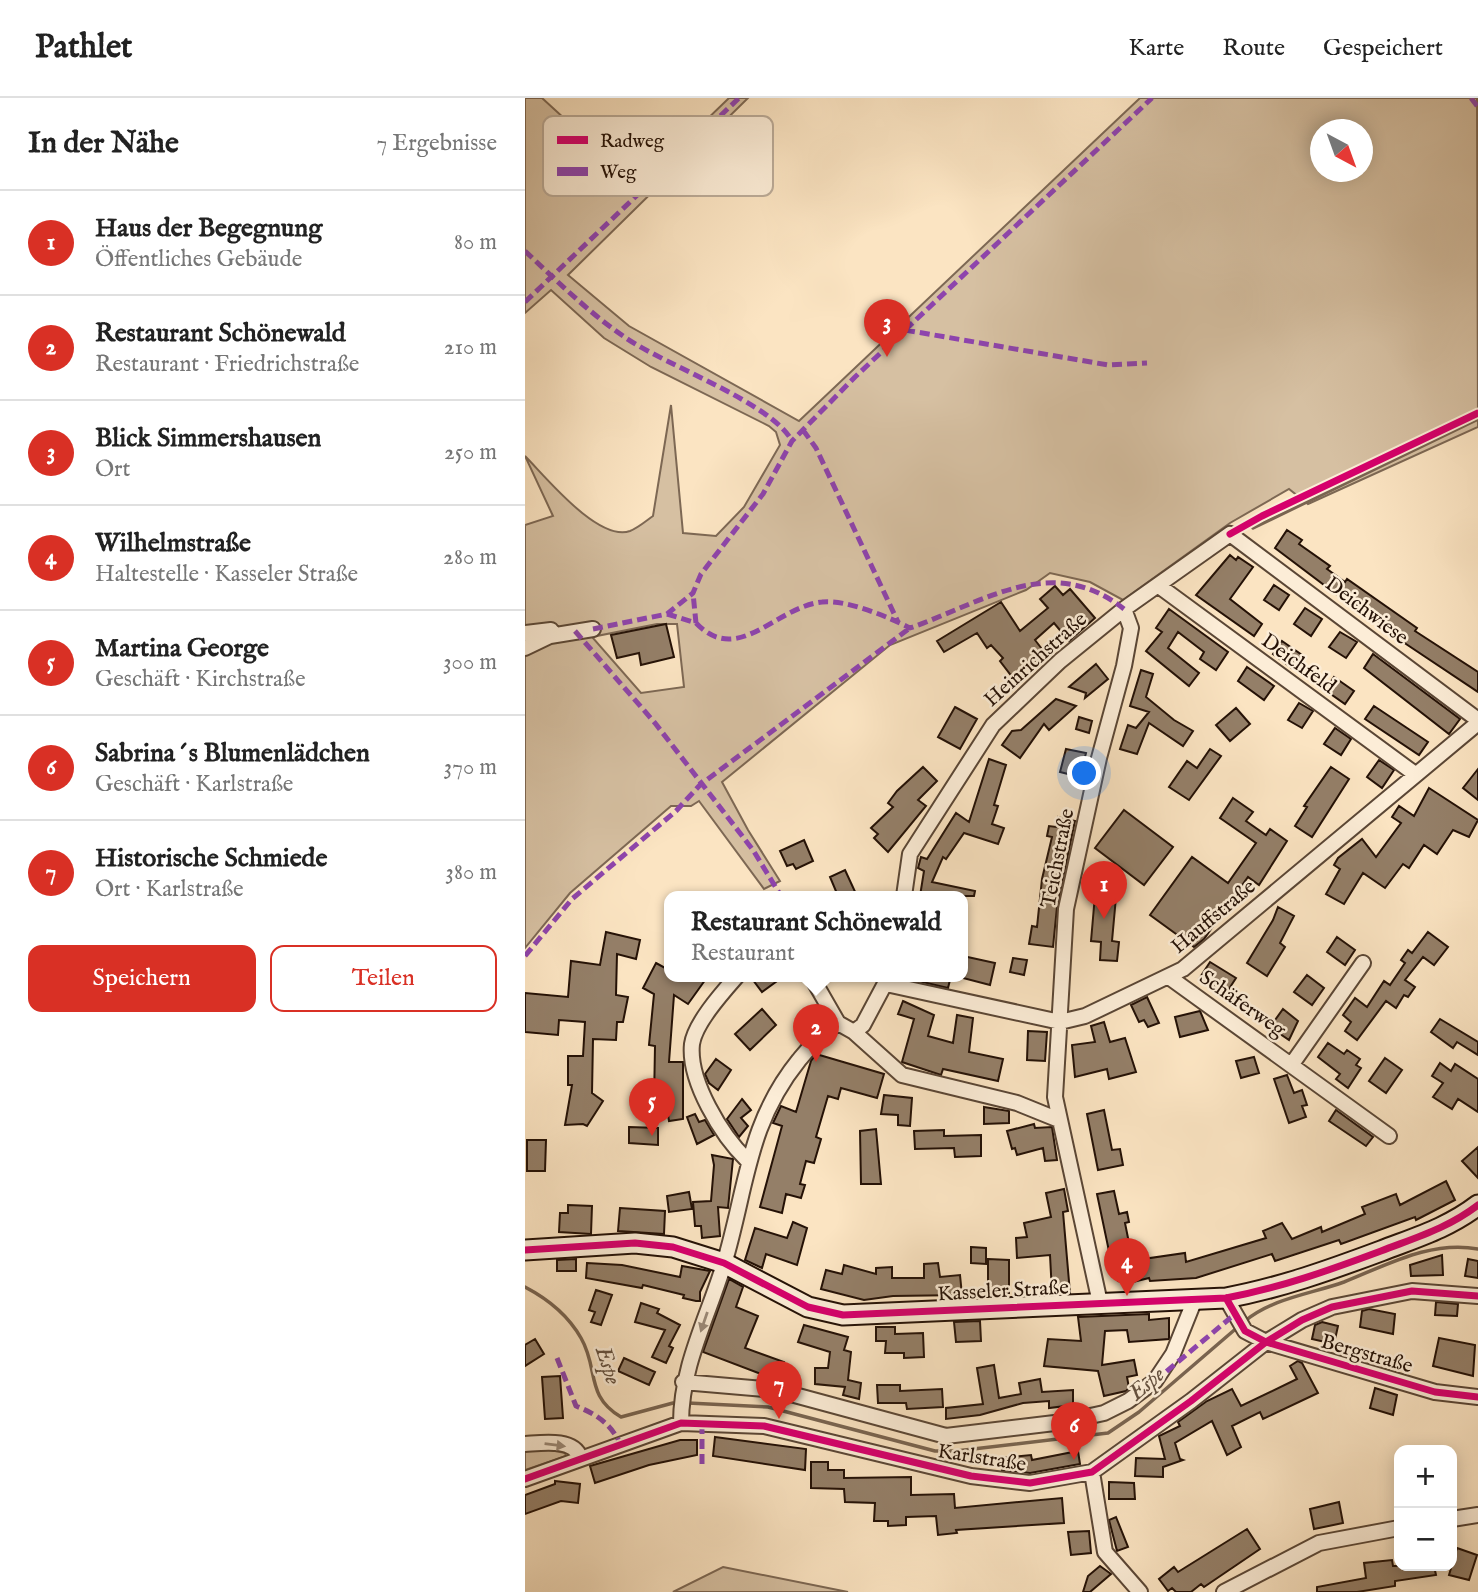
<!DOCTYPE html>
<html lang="de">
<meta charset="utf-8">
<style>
:root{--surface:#fff;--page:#f6f6f6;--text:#222;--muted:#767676;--line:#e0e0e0;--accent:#d93025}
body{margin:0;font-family:"IM FELL English",serif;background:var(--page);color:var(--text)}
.controls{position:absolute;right:21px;bottom:21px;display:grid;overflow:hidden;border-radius:14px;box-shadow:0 4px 18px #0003}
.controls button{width:63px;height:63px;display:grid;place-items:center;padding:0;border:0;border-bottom:2px solid var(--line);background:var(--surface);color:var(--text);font:35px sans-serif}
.compass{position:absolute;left:785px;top:21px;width:63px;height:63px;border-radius:50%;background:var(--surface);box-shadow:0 4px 18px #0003;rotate:139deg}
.you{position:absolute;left:560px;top:676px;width:24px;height:24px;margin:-18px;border:5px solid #fff;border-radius:50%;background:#1a73e8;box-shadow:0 0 0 10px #1a73e833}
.badge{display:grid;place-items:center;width:46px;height:46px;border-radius:50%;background:var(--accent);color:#fff;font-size:23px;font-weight:700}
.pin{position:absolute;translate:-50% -58px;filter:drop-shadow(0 2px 4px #0008)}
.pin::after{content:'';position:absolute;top:37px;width:24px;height:21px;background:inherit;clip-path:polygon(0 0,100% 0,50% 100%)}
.popup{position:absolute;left:139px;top:793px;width:304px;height:91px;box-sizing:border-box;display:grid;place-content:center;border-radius:14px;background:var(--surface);filter:drop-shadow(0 2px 5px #0005);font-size:23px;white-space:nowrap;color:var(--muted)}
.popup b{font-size:26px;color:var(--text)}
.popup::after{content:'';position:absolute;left:50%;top:100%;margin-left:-14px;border:14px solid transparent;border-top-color:var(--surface)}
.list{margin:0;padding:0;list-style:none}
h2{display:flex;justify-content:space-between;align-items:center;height:91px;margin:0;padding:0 28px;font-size:30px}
h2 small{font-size:23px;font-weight:400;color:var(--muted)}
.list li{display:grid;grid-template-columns:46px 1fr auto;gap:21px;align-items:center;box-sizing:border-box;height:105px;padding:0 28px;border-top:2px solid var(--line)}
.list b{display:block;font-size:26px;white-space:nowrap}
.list p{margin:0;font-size:23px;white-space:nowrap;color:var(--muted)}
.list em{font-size:23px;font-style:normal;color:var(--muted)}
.actions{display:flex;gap:14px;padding:21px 28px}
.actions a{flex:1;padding:16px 0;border:2px solid var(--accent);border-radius:14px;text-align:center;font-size:24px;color:var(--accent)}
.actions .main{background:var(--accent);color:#fff}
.map{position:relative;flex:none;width:953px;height:1494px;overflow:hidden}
header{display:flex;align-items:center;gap:42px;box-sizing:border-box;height:98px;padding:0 35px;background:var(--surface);border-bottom:2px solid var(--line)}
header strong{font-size:33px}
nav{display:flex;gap:38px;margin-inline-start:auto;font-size:24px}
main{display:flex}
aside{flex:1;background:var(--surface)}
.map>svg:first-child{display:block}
.green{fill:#d6c0a2;stroke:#7d6854;stroke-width:2;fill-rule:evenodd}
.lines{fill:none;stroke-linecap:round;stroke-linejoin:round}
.stream{stroke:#796450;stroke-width:3.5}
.building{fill:#947f68;stroke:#241106;stroke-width:2}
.street-casing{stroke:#5a4635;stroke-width:18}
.secondary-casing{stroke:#241106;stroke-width:23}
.street{stroke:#fcedd7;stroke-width:14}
.secondary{stroke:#fcedd7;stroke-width:19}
.quiet{stroke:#8e44ad;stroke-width:5;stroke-dasharray:10 5;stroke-linecap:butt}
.cycleway-casing{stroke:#fcedd7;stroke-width:11}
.cycleway{stroke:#d6006c;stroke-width:7}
.oneway{fill:#9b8a79}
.labels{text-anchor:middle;stroke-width:5;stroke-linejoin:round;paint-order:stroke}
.street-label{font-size:21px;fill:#241106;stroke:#fcedd7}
.water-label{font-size:23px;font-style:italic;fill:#64503e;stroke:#fcedd7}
.key{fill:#fcedd7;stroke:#bbab98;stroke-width:2}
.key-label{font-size:19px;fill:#241106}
</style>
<header>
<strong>Pathlet</strong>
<nav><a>Karte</a><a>Route</a><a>Gespeichert</a></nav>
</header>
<main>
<aside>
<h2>In der Nähe<small>7 Ergebnisse</small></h2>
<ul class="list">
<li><span class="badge">1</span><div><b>Haus der Begegnung</b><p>Öffentliches Gebäude</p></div><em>80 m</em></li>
<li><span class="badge">2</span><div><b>Restaurant Schönewald</b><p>Restaurant · Friedrichstraße</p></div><em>210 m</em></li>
<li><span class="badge">3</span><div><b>Blick Simmershausen</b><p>Ort</p></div><em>250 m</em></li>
<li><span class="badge">4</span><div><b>Wilhelmstraße</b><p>Haltestelle · Kasseler Straße</p></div><em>280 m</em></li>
<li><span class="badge">5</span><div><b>Martina George</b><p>Geschäft · Kirchstraße</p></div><em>300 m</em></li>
<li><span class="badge">6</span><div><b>Sabrina´s Blumenlädchen</b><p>Geschäft · Karlstraße</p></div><em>370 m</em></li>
<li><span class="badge">7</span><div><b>Historische Schmiede</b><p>Ort · Karlstraße</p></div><em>380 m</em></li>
</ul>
<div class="actions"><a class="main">Speichern</a><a>Teilen</a></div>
</aside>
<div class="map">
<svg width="953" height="1494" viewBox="0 0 953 1494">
<rect width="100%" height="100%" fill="#fbe4c2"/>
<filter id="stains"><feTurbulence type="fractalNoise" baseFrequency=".00286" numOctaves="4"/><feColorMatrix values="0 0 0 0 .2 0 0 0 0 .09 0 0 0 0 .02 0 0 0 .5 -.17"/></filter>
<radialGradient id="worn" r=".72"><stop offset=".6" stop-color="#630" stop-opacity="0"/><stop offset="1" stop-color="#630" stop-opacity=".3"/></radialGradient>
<!-- green -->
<path class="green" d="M0 0H17L113 88 204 0H223L43 177 104 228 274 323 615 0H952L953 329 783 406 764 391 705 425 598 502 565 484 525 475 501 492 365 547 197 684 223 732 255 783 239 791 174 703 166 708H146L45 795 0 850V427L28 418 0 358C20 378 73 444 105 433 113 430 121 423 128 418L146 307 158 435 191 438 219 409 255 347 251 334 244 328 126 269 79 240 26 192 0 215ZM796 32H838V74H796ZM132 526H152L159 589 116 595 67 539Z
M21 1351 40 1355 41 1358 0 1372V1352Z
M198 1469 323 1494H148Z"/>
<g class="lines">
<!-- stream -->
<path class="stream" d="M728 430 953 321
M0 1189C23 1201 43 1217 56 1240 74 1271 60 1298 96 1319L148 1305
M720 1223C748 1200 786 1196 819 1184 862 1167 906 1142 953 1151
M163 1305 243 1309 410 1353H431L583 1335 614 1314 714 1228"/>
</g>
<!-- building -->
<path class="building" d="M762 432 777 442 774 446 805 468 802 471 820 484 822 481 892 530 890 533 953 574V594L866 536 867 534 813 493 811 496 750 450Z
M705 457 711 462 713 459 728 469 705 501 737 526 729 538 671 497Z
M749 487 764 497 754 512 739 502Z
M530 488 538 497 545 491 570 520 544 543 529 525 510 542 520 555 488 580 475 563 478 560 466 547 462 550 452 535 419 554 412 543 476 504 495 533 523 510 515 501Z
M780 510 797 521 786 538 769 526Z
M644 511 703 554 691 572 675 561 679 554 653 534 643 550 674 575 664 588 621 553 637 534 631 530Z
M141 526 149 559 116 567 114 555 92 560 86 537Z
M815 534 832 544 821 560 804 549Z
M757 543 777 557 767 570 748 556Z
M848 556 935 621 924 636 839 570Z
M571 566 583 581 560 600 561 595 544 589Z
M722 569 749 588 739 602 713 583Z
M616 572 628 576 621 599 649 622 668 633 658 648 624 625 612 656 595 651 603 627 611 630 624 614 605 608Z
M809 579 829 593 820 606 800 592Z
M531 601 551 608 524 632 519 626 495 660 477 647 487 633 496 632Z
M774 605 788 613 777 630 763 622Z
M849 608 903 644 894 657 840 621Z
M430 609 452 621 435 651 413 639Z
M711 610 725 626 705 643 691 627Z
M554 619 567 623 564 635 551 631Z
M810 630 826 641 816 657 799 646Z
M541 651 561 655 555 679 535 674Z
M685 651 696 658 664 702 644 689 662 663 672 670Z
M464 661 481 667 469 707 473 708 467 726 479 730 473 746 439 735 421 761 418 759 407 784 450 793 449 798H395L399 773 393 770 396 759 402 761 431 715 444 724Z
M854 662 869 672 857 690 842 679Z
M398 669 412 683 393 702 401 708 363 754 349 740 353 736 346 730 368 709 363 705 372 693Z
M806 669 824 681 787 739 770 728 782 709 779 708Z
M953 671V702L938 690Z
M904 690 953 722 944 739 928 732 912 756 899 747 884 770 878 766 860 790 838 775 819 806 801 796 815 771 809 767 813 760 837 741 851 759 876 725 867 719 874 708 889 718Z
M708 700 728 714 721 723 741 737 745 731 762 743 734 787 723 779 679 841 669 849 625 817 667 759 703 785 731 745 695 720Z
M599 712 648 749 619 787 570 750Z
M533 719 550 723 532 809 528 849 504 846 507 828 512 829 517 781 527 739 522 738 524 728 531 729Z
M279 742 288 763 271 771 268 766 262 768 255 753Z
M320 772 332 798H313L305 779Z
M570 797 591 799 587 843 594 844 592 863 575 862 576 844 566 843Z
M753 809 769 818 755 845 760 849 742 878 722 865 748 822Z
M81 834 115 842 111 861 92 856 91 897 103 899 98 924H92L91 942 68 941 67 995 78 1003 62 1028 58 1026 40 1027 47 987H43V958H58L60 924 34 922 33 937 0 934V895L43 899 46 863 75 867Z
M903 834 923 849 909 867 898 859 880 882 890 889 883 899 879 897 871 910 861 903 832 942 820 933 826 924 818 917 830 900 842 909 859 883 865 887 880 865 876 862 883 852 887 855Z
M812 839 830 852 820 867 802 854Z
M438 858 470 865 465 887 438 880Z
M488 860 502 862 499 877 485 874Z
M685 864 711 880 700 897 674 881Z
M131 865 144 872V878H183L163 906 149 897 144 964H158V1021L144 1023 141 1004H129L130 948 124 947 129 896 118 890Z
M782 877 799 890 787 907 769 894Z
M225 878H259L237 894Z
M372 878H426L423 890Z
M622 899 634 925 623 929 619 922 614 924 606 907Z
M378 903 409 917 403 938 428 945 432 917 448 920 444 954 478 961 473 983 418 971 416 977 377 964 389 921 373 916Z
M237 911 251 927 225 952 210 936Z
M758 911 773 923 764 942 745 929Z
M675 913 683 932 655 939 650 919Z
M915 921 953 944V957L932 944 928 950 906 934Z
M579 924 585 944 600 940 611 974 584 981 582 971 550 979 547 947 570 944 566 928Z
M503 933 522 934 520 963 502 962Z
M803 945 819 956 822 952 835 961 831 967 836 970 823 990 811 981 815 976 793 959Z
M291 956 359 976 352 1000 316 990 313 1001 303 998 291 1039 296 1041 289 1065 281 1063 275 1086 280 1087 276 1100 261 1096 257 1115 235 1109 257 1028 248 1025 256 1008 271 1014 286 963Z
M729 959 734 975 716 980 711 963Z
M860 960 877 972 861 995 844 983Z
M191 961 206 972 193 992 184 985 180 976Z
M915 965 926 973 930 966 953 981V1014L933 1001 927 1011 908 999 918 985 907 978Z
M762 977 769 995 777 992 782 1007 777 1008 781 1019 764 1025 749 981Z
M359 997 387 1000 385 1028 373 1027V1017L356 1016Z
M217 1001 226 1012 216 1020 223 1028 214 1039 202 1021Z
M459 1009 484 1013V1025L459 1026Z
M579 1012 587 1052 595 1051 598 1067 573 1072 562 1016Z
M811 1012 848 1039 841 1048 804 1023Z
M170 1016 174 1024 180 1022 189 1037 172 1046 162 1019Z
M509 1026 510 1030 527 1029 532 1062 520 1063 518 1050 492 1057 490 1050 487 1051 482 1033Z
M104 1029 133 1030V1047L104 1045Z
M351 1031 356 1086H336L335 1033Z
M419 1032V1038L456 1037V1058L430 1059 429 1050 390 1051 389 1033Z
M2 1042H21L20 1073H2Z
M953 1049V1080L937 1063Z
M187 1057 208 1061 203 1110 193 1109 195 1138 177 1140 176 1128H170L168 1104 186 1103 189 1067Z
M921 1083 930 1102 891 1122 890 1119 816 1146 814 1142 750 1163 747 1156 671 1180 625 1183 624 1180 604 1185 593 1183 589 1177 572 1096 589 1093 594 1116 602 1114 604 1124 600 1125 604 1145 608 1144 611 1162 660 1155 661 1164 741 1140 738 1133 757 1125 767 1141 796 1129 797 1134 840 1116 837 1109 871 1096 875 1107Z
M539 1091 543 1113 538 1114 545 1195H527L525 1157 492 1160 491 1140 502 1139 499 1125 526 1119 521 1095Z
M164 1094 167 1111 144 1114 142 1098Z
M43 1107 67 1108 66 1136 34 1134 35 1115H43Z
M95 1110 140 1113 139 1136 93 1133Z
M268 1124 282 1130 272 1167 241 1156 237 1170 220 1162 230 1130 262 1140Z
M446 1149 461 1150V1166L446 1165Z
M917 1157 918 1177 886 1178 885 1167Z
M51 1161V1173H32V1162Z
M463 1161 484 1162V1195H463Z
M943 1161 953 1163V1180L940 1178Z
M62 1165 97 1167 155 1179 157 1168 185 1173 175 1194V1203H171L158 1200 159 1197 118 1187 117 1190 61 1180Z
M413 1165 415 1179 435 1177 437 1197 368 1198 339 1202 296 1191 301 1172 317 1176 319 1167 351 1176V1170L367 1169V1180H399V1166Z
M204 1181 218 1189 211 1209 233 1218 220 1250 259 1264 252 1282 178 1254Z
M71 1192 87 1197 76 1227 66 1224 70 1214 64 1212Z
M911 1204 933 1206 932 1218 910 1217Z
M116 1205 134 1211 132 1215 155 1227 144 1248 148 1250 141 1265 127 1259 140 1232 110 1224Z
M844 1211 870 1216 868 1236 835 1229 837 1213Z
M624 1216V1222L644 1220V1241L604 1244 602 1232 580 1233 577 1267 609 1262 612 1277 602 1279 604 1290 601 1293 579 1298 573 1273 519 1268 523 1241 556 1243 553 1219Z
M455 1223 456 1243 431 1244 429 1224Z
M797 1224 813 1228 809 1246 787 1241 790 1227Z
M279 1227 323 1239 319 1252 326 1254 323 1282 336 1285 334 1301 318 1297 320 1289 290 1286V1270H303L305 1254 273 1244Z
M351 1229H370V1236L398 1235 399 1259 379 1260V1255H360L361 1243H351Z
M914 1240 950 1247 948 1278 908 1268Z
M10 1241 19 1256 0 1268V1247Z
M99 1260 130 1274 124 1287 93 1273Z
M773 1263 777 1265 793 1295 738 1321 735 1314 707 1328 716 1349 702 1357 687 1323 650 1345 655 1361 658 1362 638 1369V1379L610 1378 611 1360 640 1361 634 1338 655 1328 653 1324 682 1303 707 1291 716 1308 772 1281 765 1268Z
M469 1267 474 1300 496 1296 494 1285 515 1281 517 1294 548 1292V1307L524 1310V1303L498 1305 455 1317 421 1321V1310L458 1306 452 1270Z
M35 1278 38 1320 20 1321 17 1279Z
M352 1287H375V1293L417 1291 418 1309 382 1311 381 1305H353Z
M850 1290 872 1297 868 1317 845 1310Z
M190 1339 281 1351 280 1372 188 1358Z
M155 1342H172V1357L124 1367 70 1385 65 1368Z
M553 1353 555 1366 505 1375 477 1372 476 1360 506 1357 507 1362Z
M286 1364H303V1372H319V1380L386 1379V1397L429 1396 430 1410 537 1400 539 1425 431 1432 432 1435 413 1437 411 1418 381 1419V1427L363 1428V1423H349L350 1405 320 1404 319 1391 286 1390Z
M30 1383 55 1386 53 1405 36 1403 0 1416V1397L30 1386Z
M584 1384 609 1385 610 1401H584Z
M814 1404 818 1425 789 1431 785 1411Z
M591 1419 603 1449 592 1453 584 1422Z
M722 1431 735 1451 679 1489 676 1486 666 1494H651L647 1490 643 1493 634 1481 649 1469 653 1474Z
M564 1433 566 1455 546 1457 543 1434Z
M932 1450 952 1457 944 1482 924 1477Z
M867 1462 868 1468H909L911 1477 870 1483V1488L832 1494H792V1489L841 1480 839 1465Z
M575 1468 586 1476 565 1494H558L563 1478Z"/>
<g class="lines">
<defs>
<path id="street" d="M634 488 890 676
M0 535 26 532
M0 550 25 538 68 531
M379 798 385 756 468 627 535 563 599 511 705 436 953 622
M212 878C198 894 170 925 167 946 163 983 197 1038 222 1062
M286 878 313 925
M644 879 864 1038
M361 886 535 924 560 918 658 871 953 625
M329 934 377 977 492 1005 534 1022
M767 966 838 865
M701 1200 720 1233 741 1244 910 1294 953 1299
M575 1205 530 999 541 811 574 660 599 568 606 530 599 511
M158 1284 251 1292 421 1338 538 1324 579 1315 603 1303 630 1283 648 1256 670 1201
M156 1325C156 1268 183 1219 199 1166 222 1090 222 1026 274 962 286 948 297 934 313 925L329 934 338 927 363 880
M0 1346C17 1345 48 1340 55 1359
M567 1374 580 1454 615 1494
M0 1381 156 1325 239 1328 446 1378 505 1385 567 1374 666 1303 741 1244 777 1222 807 1209 887 1193 953 1198
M927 1421 953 1417
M699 1494 794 1445 874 1430"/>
<path id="secondary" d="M0 1152 110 1145 148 1149 199 1165 283 1209 318 1217 701 1200C755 1190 805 1172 856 1153 892 1139 923 1130 953 1107"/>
</defs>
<!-- street casing -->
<use href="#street" class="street-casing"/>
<!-- secondary casing -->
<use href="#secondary" class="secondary-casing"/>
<!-- street -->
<use href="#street" class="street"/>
<!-- secondary -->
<use href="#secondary" class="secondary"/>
<!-- quiet -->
<path class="quiet" d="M946 0 953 9
M0 153C32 183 64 215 101 240 142 268 247 305 267 343
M0 204 214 0
M380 232 583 267 622 265
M278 332 291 350 373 524
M142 516 171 525 168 495
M171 525C213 569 250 509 297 504 320 501 364 519 385 530 459 504 527 454 599 511
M68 531 142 516 168 495 176 476 238 396 267 343 330 279 627 0
M50 533 130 625 228 752 256 798
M0 858 47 801 151 713 175 687 385 530
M32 1260 51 1308C71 1316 85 1325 95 1345
M630 1283 710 1216
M177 1366V1326"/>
<defs>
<path id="cycleway" d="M705 436 737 418 953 315
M0 1152 110 1145 148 1149 199 1165 283 1209 318 1217 701 1200C755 1190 805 1172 856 1153 892 1139 923 1130 953 1107
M701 1200 720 1233 741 1244 910 1294 953 1299
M0 1381 156 1325 239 1328 446 1378 505 1385 567 1374 666 1303 741 1244 777 1222 807 1209 887 1193 953 1198"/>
</defs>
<!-- cycleway casing -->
<use href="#cycleway" class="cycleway-casing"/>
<!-- cycleway -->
<use href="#cycleway" class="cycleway"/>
</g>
<!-- one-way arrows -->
<defs><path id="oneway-solid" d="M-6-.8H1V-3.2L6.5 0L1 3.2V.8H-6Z" transform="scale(1.75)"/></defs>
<g class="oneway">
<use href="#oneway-solid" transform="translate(179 1224) rotate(109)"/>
<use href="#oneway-solid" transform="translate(30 1347) rotate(7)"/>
</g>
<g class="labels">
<!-- street labels -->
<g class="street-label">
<text transform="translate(842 512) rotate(37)" y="7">Deichwiese</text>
<text transform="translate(510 561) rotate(-42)" y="7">Heinrichstraße</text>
<text transform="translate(774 565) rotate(36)" y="7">Deichfeld</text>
<text transform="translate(532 760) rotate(-79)" y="7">Teichstraße</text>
<text transform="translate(688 818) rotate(-40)" y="7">Hauffstraße</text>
<text transform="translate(718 905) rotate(35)" y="7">Schäferweg</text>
<text transform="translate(478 1192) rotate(-3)" y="7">Kasseler Straße</text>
<text transform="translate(842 1255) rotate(16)" y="7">Bergstraße</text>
<text transform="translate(457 1359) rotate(9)" y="7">Karlstraße</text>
</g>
<!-- water labels -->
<g class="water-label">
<text transform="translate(84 1267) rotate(72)" y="8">Espe</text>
<text transform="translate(621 1285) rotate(-40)" y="8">Espe</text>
</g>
</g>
<!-- legend -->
<rect x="18" y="18" width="230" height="80" rx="10" class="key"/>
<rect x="32" y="38" width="31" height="8" fill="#d6006c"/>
<rect x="32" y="69" width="31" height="9" fill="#8e44ad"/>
<g class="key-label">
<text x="75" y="49">Radweg</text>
<text x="75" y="80">Weg</text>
</g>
<rect width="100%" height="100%" filter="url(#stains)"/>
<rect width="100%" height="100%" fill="url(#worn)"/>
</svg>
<div class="controls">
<button>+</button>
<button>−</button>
</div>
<svg class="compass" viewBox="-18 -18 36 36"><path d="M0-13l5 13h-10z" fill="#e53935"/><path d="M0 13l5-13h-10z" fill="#767676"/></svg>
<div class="you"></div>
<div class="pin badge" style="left:579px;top:821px">1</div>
<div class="pin badge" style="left:291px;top:964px">2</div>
<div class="popup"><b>Restaurant Schönewald</b>Restaurant</div>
<div class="pin badge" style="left:362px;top:259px">3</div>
<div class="pin badge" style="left:602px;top:1198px">4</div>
<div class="pin badge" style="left:127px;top:1038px">5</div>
<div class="pin badge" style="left:549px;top:1362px">6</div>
<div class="pin badge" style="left:254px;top:1321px">7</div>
</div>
</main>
